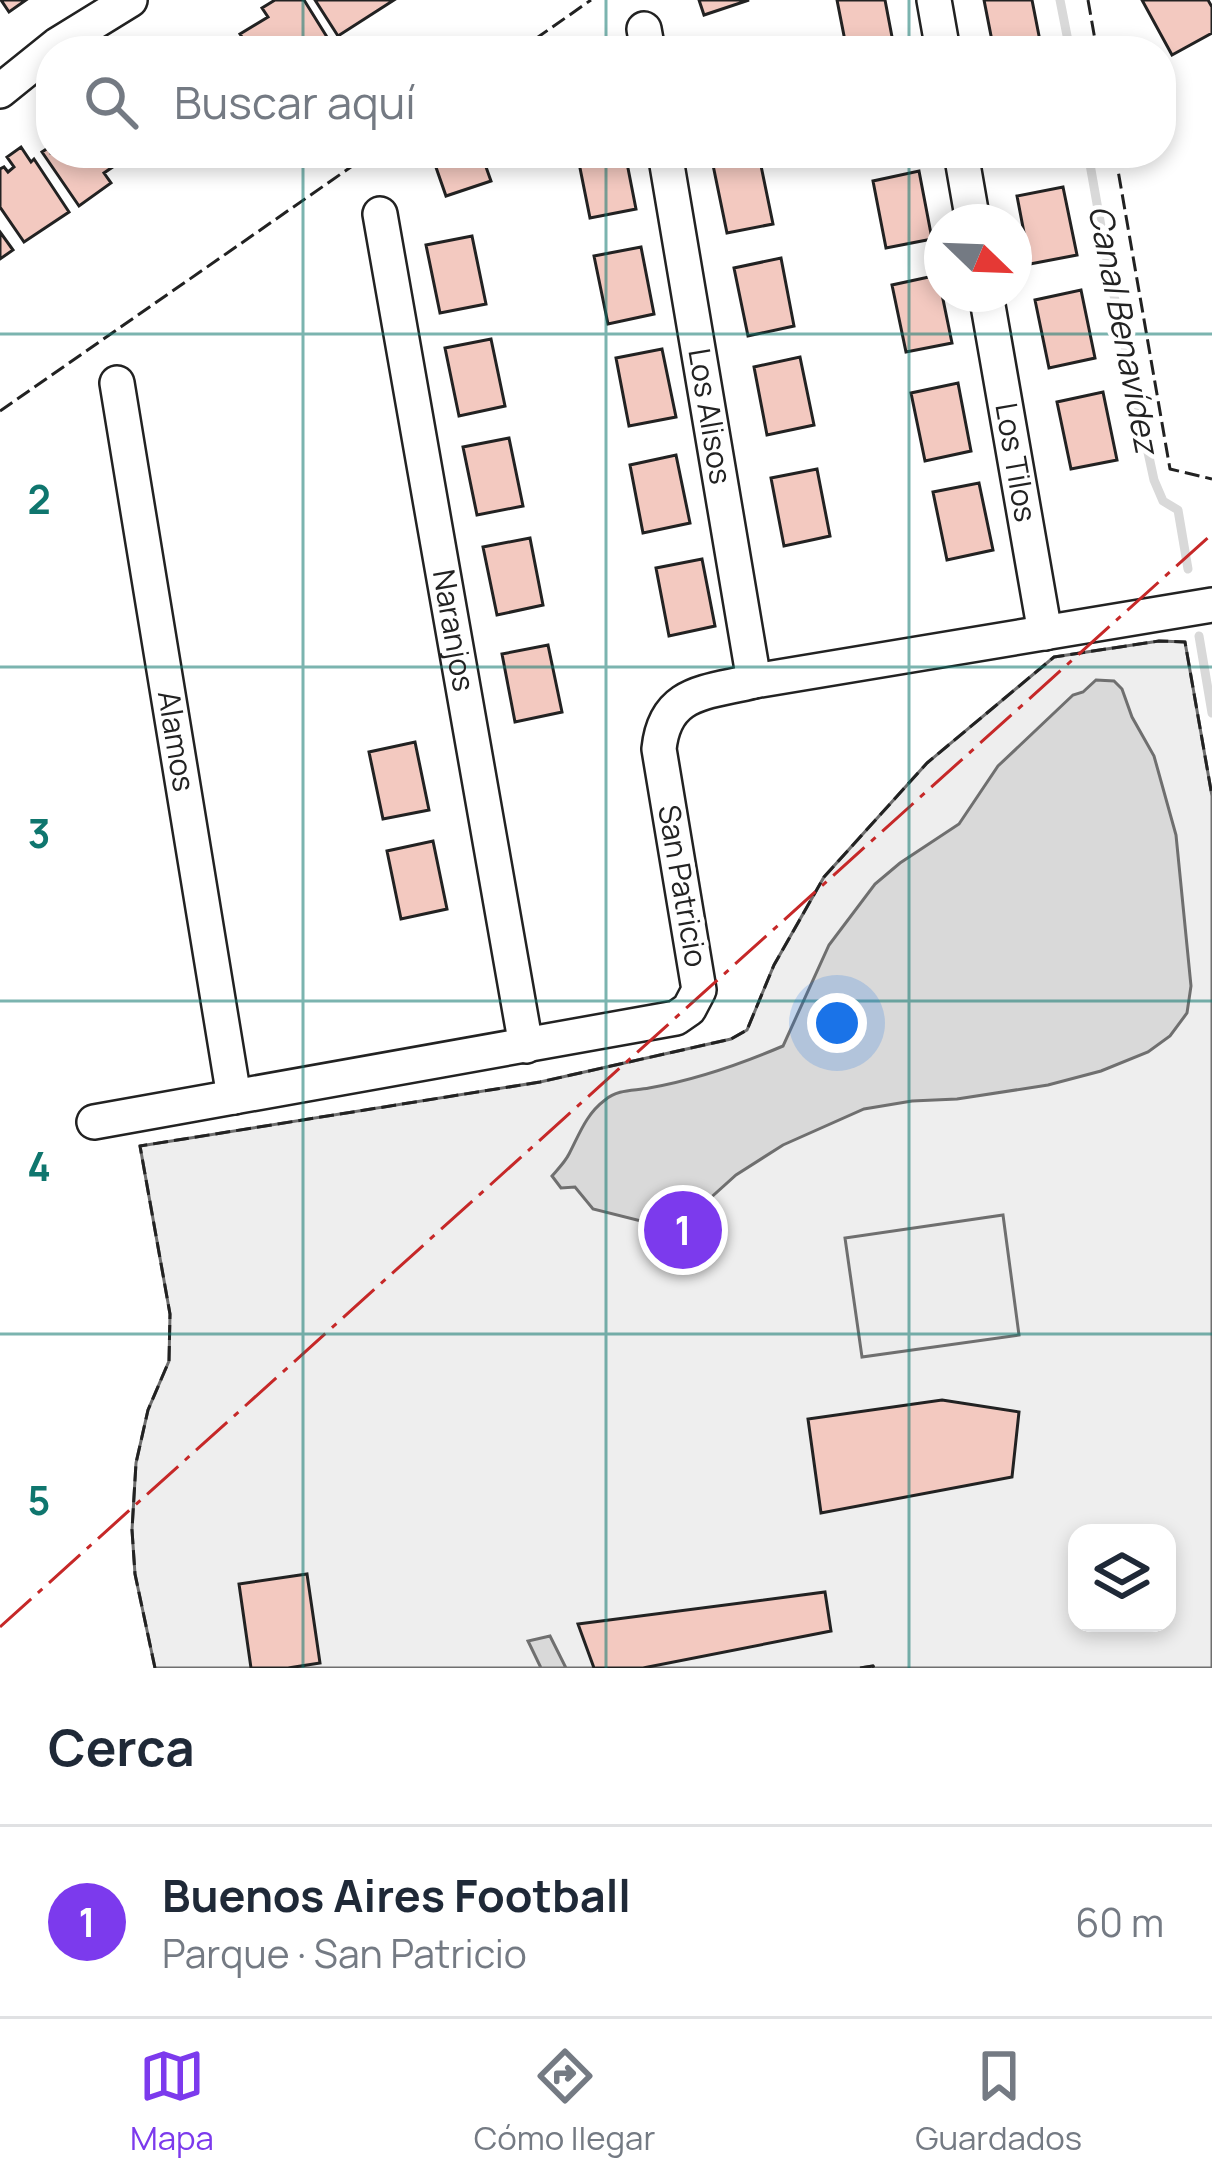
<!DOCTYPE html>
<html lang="es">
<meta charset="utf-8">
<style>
:root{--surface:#fff;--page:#f6f6f7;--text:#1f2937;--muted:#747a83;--line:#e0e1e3;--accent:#7c3aed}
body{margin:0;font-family:Manrope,sans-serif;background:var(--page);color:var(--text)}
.controls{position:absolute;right:36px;bottom:36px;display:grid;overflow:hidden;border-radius:24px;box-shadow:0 6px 18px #0003}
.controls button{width:108px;height:108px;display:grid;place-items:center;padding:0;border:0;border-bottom:3px solid var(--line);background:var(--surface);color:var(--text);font:60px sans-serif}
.compass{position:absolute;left:924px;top:204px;width:108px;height:108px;border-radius:50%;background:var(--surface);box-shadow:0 6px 18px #0003;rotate:113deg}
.you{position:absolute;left:837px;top:1023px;width:42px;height:42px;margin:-30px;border:9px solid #fff;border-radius:50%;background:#1a73e8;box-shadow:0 0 0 18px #1a73e833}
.badge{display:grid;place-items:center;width:78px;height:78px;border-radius:50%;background:var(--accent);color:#fff;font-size:39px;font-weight:700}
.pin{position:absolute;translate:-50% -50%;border:6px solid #fff;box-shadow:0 3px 12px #0006}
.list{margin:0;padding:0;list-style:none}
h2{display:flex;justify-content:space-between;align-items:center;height:156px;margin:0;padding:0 48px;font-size:51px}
h2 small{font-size:39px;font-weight:400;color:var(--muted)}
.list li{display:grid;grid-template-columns:78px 1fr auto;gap:36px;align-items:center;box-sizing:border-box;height:192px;padding:0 48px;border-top:3px solid var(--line)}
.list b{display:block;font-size:45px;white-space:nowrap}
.list p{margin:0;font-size:39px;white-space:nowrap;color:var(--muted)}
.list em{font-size:39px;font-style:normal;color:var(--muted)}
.icon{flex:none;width:66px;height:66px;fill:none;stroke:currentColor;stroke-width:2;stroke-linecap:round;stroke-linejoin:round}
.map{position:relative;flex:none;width:1212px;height:1668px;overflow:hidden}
.search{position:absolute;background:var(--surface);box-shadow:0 6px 18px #0003;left:36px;right:36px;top:36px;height:132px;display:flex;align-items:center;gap:30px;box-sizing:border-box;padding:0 42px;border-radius:48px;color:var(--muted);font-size:45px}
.sheet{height:348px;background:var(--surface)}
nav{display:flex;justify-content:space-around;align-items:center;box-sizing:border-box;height:168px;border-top:3px solid var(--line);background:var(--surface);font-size:33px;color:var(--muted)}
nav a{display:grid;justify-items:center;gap:6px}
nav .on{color:var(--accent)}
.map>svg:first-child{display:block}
.green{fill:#eee;stroke:#6f6f6f;stroke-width:3;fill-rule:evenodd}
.parking{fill:#ededed;stroke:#6f6f6f;stroke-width:3}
.water{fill:#d9d9d9;stroke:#6f6f6f;stroke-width:3}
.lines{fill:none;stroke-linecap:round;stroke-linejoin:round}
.stream{stroke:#d9d9d9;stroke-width:9}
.building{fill:#f3c9c0;stroke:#222;stroke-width:3}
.minor-casing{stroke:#222;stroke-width:38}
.minor{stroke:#fff;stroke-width:33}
.fence{stroke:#222;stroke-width:3;stroke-dasharray:15 6;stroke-linecap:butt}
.power{stroke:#c62828;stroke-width:3;stroke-dasharray:42 9 6 9;stroke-linecap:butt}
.grid{fill:none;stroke:#0f766e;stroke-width:3;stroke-opacity:0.55}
.labels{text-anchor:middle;stroke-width:9;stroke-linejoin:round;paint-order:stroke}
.street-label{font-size:30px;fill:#222;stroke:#fff}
.water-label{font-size:33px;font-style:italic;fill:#222;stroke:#fff}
.grid-label{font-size:39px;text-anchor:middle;font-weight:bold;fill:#0f766e;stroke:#fff;stroke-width:9;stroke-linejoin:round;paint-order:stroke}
</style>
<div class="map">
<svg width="1212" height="1668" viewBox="0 0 1212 1668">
<rect width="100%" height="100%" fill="#fff"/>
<!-- green -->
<path class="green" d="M1159 641 1185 642 1212 796V1668H874L873 1666 860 1668H155L135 1574 132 1530 136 1463 148 1410 169 1361 170 1314 140 1146 540 1082 731 1039 747 1030 774 965 824 877 927 763 1054 657ZM1077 1533H1167V1623H1077Z"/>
<!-- parking -->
<path class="parking" d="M1003 1215 1019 1335 862 1357 845 1238Z"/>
<!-- water -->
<path class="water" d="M1096 680 1114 681 1122 689 1132 717 1154 756 1176 835 1191 986 1187 1013 1170 1036 1148 1052 1101 1071 1048 1085 957 1099 912 1101 864 1109 783 1145 736 1175 686 1220 671 1224H653L593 1209 575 1187 561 1188 552 1176C558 1169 565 1162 569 1154 579 1135 586 1114 605 1100 618 1089 634 1091 649 1088 695 1080 741 1064 783 1046L829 945 875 884 900 863 959 824 998 766 1073 695 1083 692Z
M550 1636 566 1668H541L528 1641Z"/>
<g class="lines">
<!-- stream -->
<path class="stream" d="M1060 0 1070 51
M1088 153 1110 277 1154 480 1163 501 1178 510 1188 569
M1199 636 1212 713"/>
</g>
<!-- building -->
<path class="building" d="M1 0H26L9 12Z
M275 0H304L327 37 306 51H270L266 45 257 51H251L240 34 268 17 262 8Z
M315 0H394L338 36Z
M699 0H749L704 15Z
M837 0H885L893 42 847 51Z
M984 0H1032L1041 46 1016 51H994Z
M1142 0H1208L1212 7V33L1172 55Z
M51 146V153H113L111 155 117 164 104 173 111 183 79 206 42 152Z
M21 147 31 162 34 159 69 212 24 242 0 207V169L4 167 8 172 14 167 7 157Z
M431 153H481L491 181 446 196Z
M577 153H625L636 209 590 218Z
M1010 153H1049L1012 161Z
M759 156 773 224 727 233 713 165Z
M919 171 932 239 886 248 873 181Z
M1063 187 1077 255 1030 264 1017 196Z
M0 232 13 250 0 259Z
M472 236 486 304 440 313 426 245Z
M641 247 654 314 608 324 594 256Z
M781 258 794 326 748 336 734 268Z
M938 275 952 343 906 352 892 285Z
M1081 290 1095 358 1049 368 1035 300Z
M491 339 505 406 459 416 445 348Z
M662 349 676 417 629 426 616 358Z
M800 357 814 425 767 435 754 367Z
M958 383 971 451 925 461 911 393Z
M1103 392 1117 460 1071 469 1057 402Z
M509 438 523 506 477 515 463 447Z
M676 455 690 523 643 533 630 465Z
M817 469 830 536 784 546 771 478Z
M979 483 993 550 947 560 933 492Z
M530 538 543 605 497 615 483 547Z
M702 559 715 626 669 636 656 568Z
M548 645 562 712 515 722 502 654Z
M415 742 429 810 383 819 369 752Z
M433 841 447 909 401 919 387 851Z
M942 1400 1019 1412 1012 1477 821 1513 808 1419Z
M307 1574 320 1663 288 1668H251L239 1584Z
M825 1592 831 1631 643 1668H594L578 1624Z"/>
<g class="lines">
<defs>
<g id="minor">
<path d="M934 0 943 51"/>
<path d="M644 29 648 51"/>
<path d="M0 91 57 45 130 0"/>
<path id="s1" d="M665 153 754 681"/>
<path d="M961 153 973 222"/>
<path id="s2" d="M380 214 526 1046"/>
<path id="s3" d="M986 294 1045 633"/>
<path id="s4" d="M117 383 234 1097"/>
<path d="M94 1122 676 1018 689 1009 699 990 659 749C665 690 707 693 754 681L1212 605"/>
</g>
</defs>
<!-- minor casing -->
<use href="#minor" class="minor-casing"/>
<!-- minor -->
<use href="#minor" class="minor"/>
<!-- fence -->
<path class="fence" d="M1088 0 1097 51
M518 51 591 0
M1115 153 1170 469 1212 479
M0 411 371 153
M155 1668 135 1574 132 1530 136 1463 148 1410 169 1361 170 1314 140 1146 540 1082 731 1039 747 1030 774 965 824 877 927 763 1054 657 1159 641 1185 642 1212 796
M860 1668 873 1666 874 1668"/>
<!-- power -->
<path class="power" d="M0 1627 1212 534"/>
</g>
<!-- grid -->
<path class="grid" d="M303 0V51M606 0V51M909 0V51M303 153V1668M606 153V1668M909 153V1668M0 334H1212M0 667H1212M0 1001H1212M0 1334H1212"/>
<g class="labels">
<!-- street labels -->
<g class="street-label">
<text dy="10" stroke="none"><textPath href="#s1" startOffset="267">Los Alisos</textPath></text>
<text dy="10" stroke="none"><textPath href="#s3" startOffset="171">Los Tilos</textPath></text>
<text dy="10" stroke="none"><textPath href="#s2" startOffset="423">Naranjos</textPath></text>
<text dy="10" stroke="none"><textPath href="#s4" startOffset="363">Alamos</textPath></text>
<text transform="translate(682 886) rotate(80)" y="10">San Patricio</text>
</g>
<!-- water labels -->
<g class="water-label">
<text transform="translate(1124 329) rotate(79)" y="12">Canal Benavídez</text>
</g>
</g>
<g class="grid-label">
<text x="39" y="514">2</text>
<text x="39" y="848">3</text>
<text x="39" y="1181">4</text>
<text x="39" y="1515">5</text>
</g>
</svg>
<div class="controls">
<button><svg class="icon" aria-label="layers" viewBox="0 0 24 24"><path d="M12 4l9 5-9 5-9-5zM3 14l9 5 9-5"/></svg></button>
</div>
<svg class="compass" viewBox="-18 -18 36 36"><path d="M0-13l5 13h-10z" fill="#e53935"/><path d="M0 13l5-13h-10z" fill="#747a83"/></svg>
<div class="you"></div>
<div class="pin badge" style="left:683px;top:1230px">1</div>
<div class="search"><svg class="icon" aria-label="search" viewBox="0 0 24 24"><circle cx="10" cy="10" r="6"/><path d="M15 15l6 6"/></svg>Buscar aquí</div>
</div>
<section class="sheet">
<h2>Cerca<small></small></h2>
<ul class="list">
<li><span class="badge">1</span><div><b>Buenos Aires Football</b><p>Parque · San Patricio</p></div><em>60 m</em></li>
</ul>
</section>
<nav>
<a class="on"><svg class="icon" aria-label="map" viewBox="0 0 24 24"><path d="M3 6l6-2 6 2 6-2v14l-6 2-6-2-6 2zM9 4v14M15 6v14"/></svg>Mapa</a>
<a><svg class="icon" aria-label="directions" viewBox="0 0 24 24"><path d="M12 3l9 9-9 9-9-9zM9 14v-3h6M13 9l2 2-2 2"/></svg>Cómo llegar</a>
<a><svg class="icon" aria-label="saved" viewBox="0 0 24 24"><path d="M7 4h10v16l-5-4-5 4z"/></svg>Guardados</a>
</nav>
